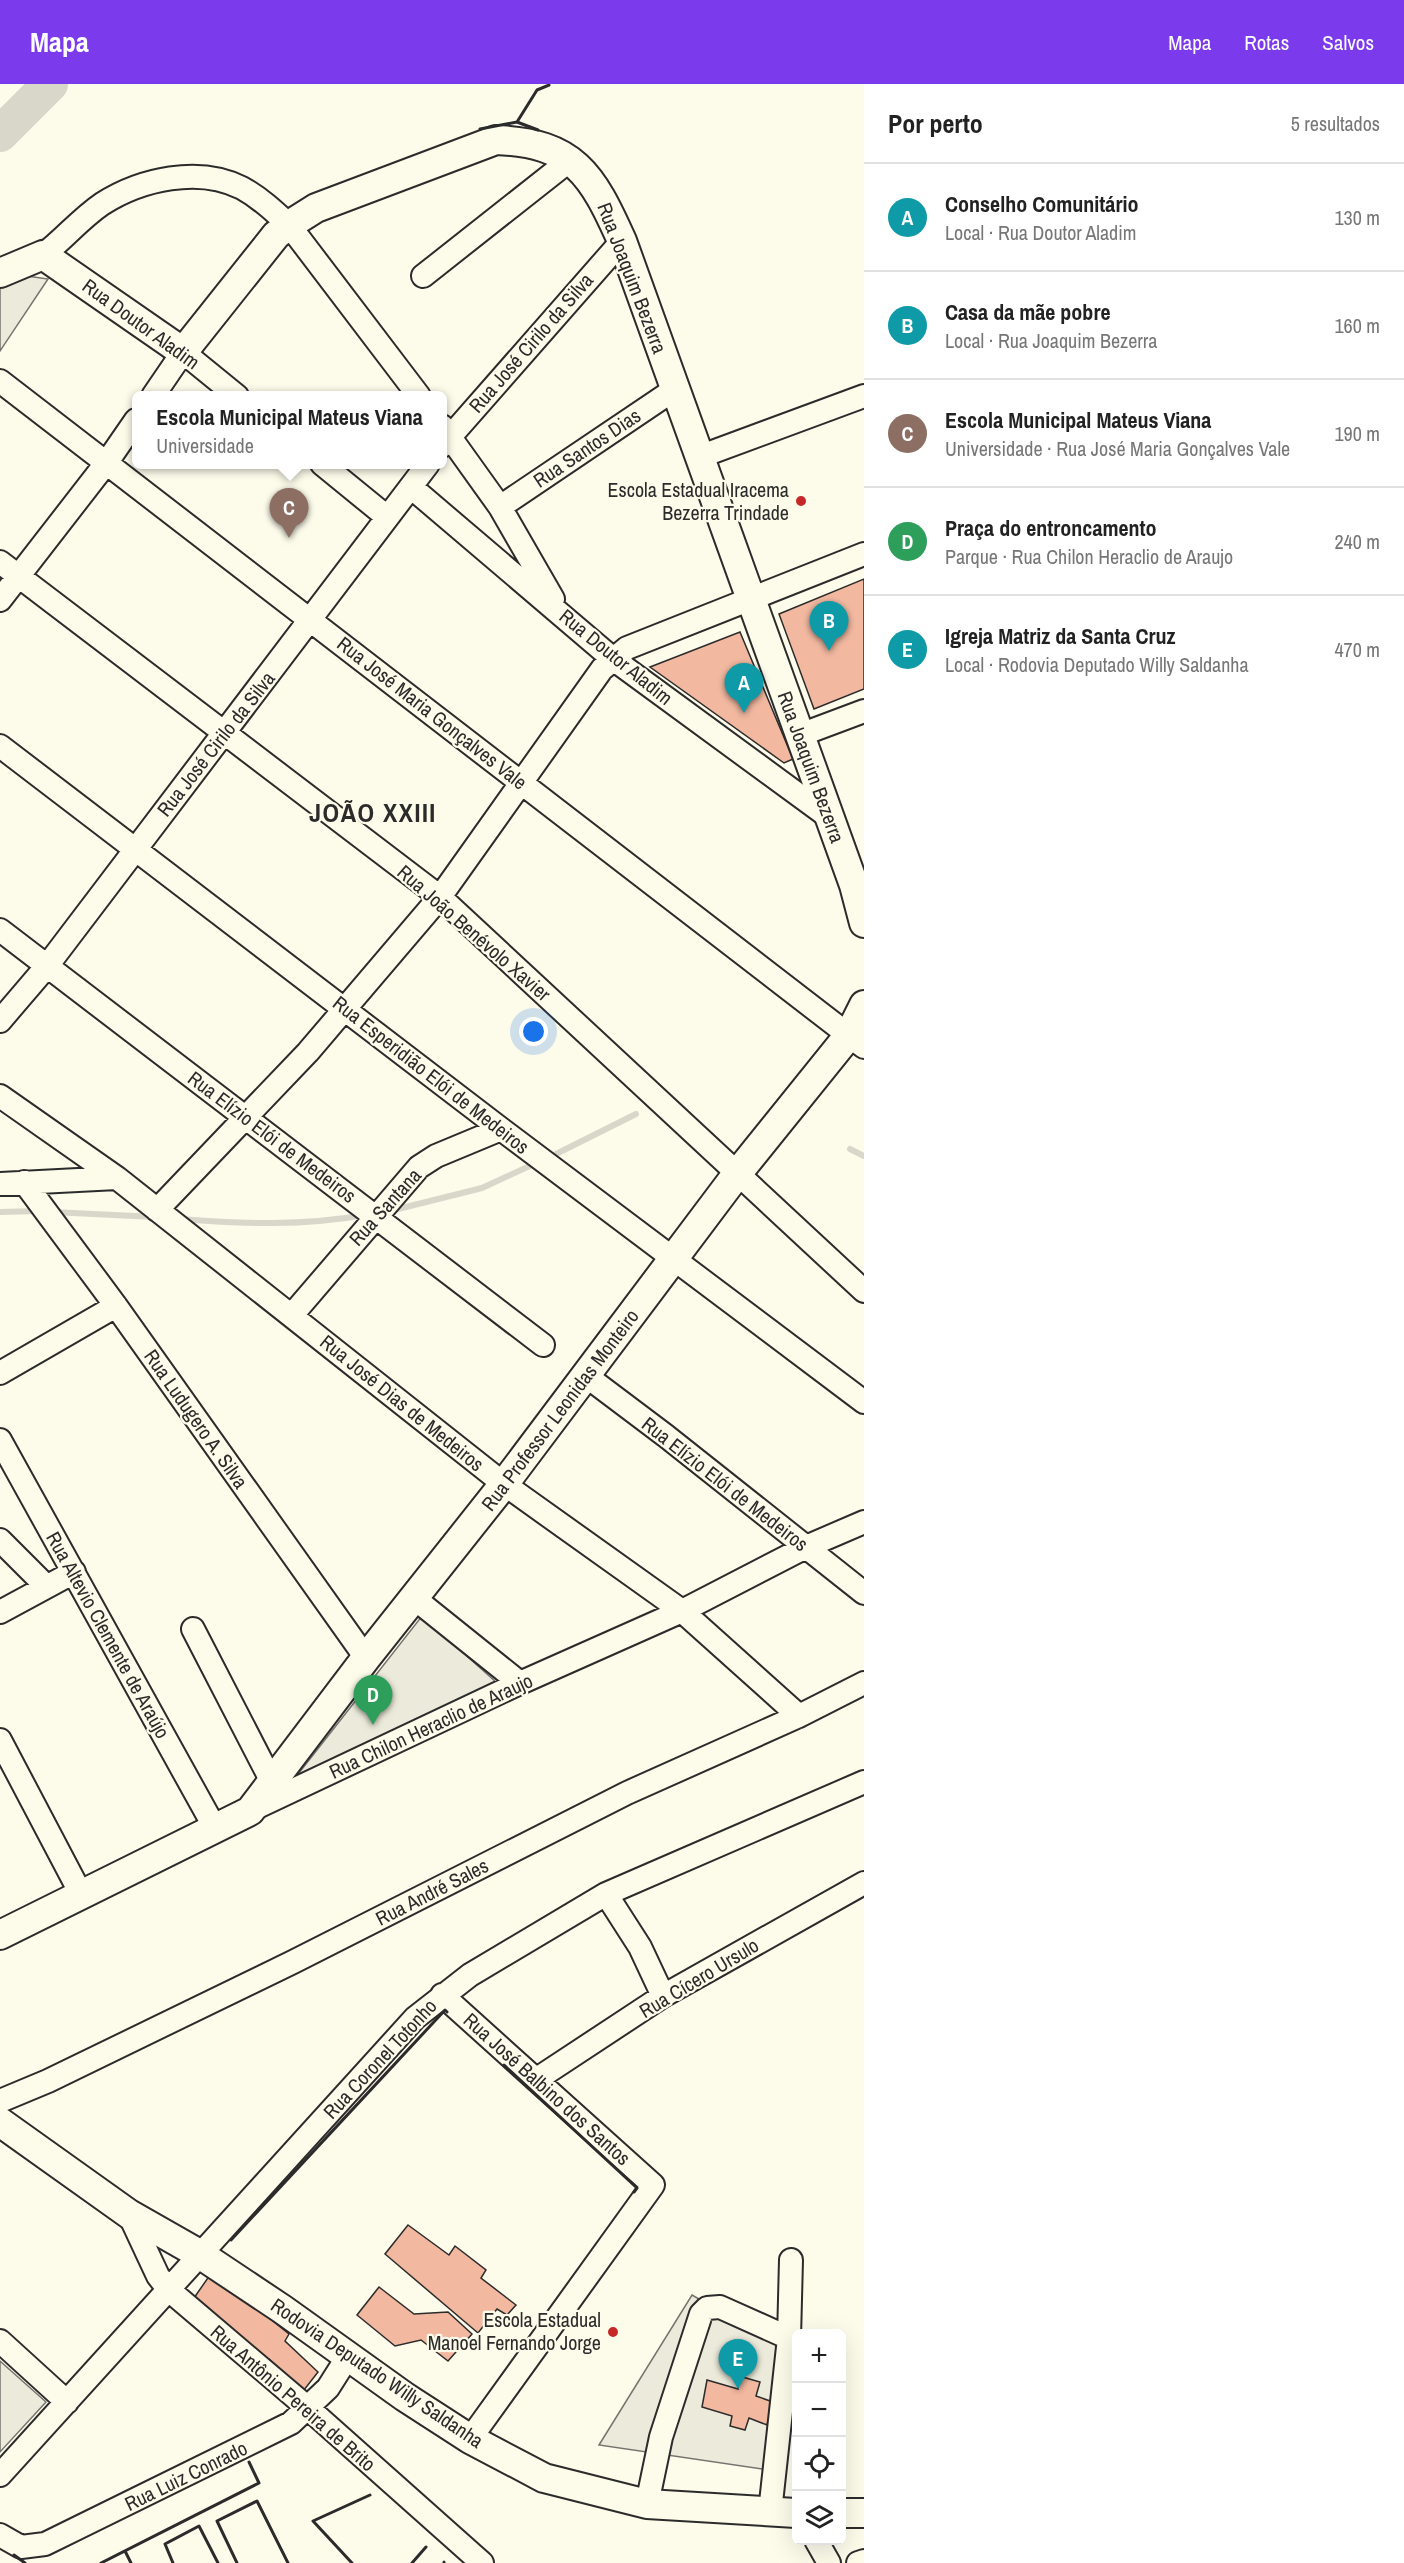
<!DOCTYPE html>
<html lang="pt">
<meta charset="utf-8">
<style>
:root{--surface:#fff;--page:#f6f6f6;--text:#222;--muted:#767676;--line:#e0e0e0;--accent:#7c3aed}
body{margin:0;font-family:"Archivo Narrow",sans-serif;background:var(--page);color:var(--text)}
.controls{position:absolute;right:18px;bottom:18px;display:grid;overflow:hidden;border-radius:9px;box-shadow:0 6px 24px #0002}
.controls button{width:54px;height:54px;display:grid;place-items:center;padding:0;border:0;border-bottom:2px solid var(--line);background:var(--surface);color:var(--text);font:30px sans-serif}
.you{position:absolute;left:534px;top:948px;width:21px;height:21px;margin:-15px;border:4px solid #fff;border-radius:50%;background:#1a73e8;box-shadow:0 0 0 9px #1a73e833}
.badge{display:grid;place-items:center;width:39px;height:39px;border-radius:50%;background:var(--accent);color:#fff;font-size:20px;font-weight:700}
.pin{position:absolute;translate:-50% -50px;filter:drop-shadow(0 2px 3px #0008)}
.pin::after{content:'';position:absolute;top:32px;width:21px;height:18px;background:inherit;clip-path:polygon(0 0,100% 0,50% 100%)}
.popup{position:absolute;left:132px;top:307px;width:315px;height:78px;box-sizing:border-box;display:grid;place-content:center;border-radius:9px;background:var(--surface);filter:drop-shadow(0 2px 4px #0005);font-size:20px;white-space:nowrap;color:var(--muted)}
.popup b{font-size:22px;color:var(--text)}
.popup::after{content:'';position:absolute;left:50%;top:100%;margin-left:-12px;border:12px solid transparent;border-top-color:var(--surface)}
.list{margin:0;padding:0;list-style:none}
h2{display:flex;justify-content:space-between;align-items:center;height:78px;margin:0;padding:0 24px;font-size:26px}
h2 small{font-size:20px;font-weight:400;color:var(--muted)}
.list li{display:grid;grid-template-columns:39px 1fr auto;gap:18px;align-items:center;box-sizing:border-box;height:108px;padding:0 24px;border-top:2px solid var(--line)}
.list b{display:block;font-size:22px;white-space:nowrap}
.list p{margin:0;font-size:20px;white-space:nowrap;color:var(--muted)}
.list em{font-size:20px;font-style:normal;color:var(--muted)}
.icon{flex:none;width:33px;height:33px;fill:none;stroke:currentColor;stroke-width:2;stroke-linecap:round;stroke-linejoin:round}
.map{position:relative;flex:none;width:864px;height:2479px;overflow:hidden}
header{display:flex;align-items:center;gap:36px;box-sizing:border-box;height:84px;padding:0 30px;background:var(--accent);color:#fff}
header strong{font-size:28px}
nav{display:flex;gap:33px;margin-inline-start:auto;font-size:21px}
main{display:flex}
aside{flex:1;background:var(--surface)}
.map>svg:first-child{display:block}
.green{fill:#ecebdb;stroke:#74746e;stroke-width:1.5}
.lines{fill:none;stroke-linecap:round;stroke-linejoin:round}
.stream{stroke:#d8d7c9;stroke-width:6}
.river{stroke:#d8d7c9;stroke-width:36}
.building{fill:#f2b8a0;stroke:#2b2b2b;stroke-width:1.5}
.minor-casing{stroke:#2b2b2b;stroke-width:26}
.major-casing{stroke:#2b2b2b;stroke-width:32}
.minor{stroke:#fdfbea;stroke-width:22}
.major{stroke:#fdfbea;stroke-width:28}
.wall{stroke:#2b2b2b;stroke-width:3}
.poi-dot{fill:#c62828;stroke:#fdfbea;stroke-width:2}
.labels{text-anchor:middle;stroke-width:4.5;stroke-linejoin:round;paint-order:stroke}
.street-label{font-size:20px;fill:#2b2b2b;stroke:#fdfbea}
.poi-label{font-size:20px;fill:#2b2b2b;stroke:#fdfbea;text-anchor:end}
.district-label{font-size:26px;font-weight:bold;letter-spacing:1.5px;fill:#2b2b2b;stroke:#fdfbea}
</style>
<header>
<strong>Mapa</strong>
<nav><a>Mapa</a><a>Rotas</a><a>Salvos</a></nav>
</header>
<main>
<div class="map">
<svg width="864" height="2479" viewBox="0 0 864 2479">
<rect width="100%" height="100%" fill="#fdfbea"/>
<!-- green -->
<path class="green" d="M20 191 48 195 0 267V194Z
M422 1532 497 1599 295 1694Z
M692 2211 788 2267 769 2386 599 2361Z
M0 2277 46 2318 0 2368Z"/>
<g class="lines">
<!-- stream -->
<path class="stream" d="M850 1065 864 1072
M548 1074 636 1030
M390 1127 482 1104 536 1079
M0 1128 39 1127
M52 1128 155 1133
M180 1135C242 1140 304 1142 365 1131"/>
<!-- river -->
<path class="river" d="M0 50 50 0"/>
</g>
<!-- building -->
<path class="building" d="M864 495V605L814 625 779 530Z
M740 548 793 675 784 679 650 583Z
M408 2141 449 2171 455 2162 486 2186 481 2194 516 2221 507 2231 497 2225 478 2249 385 2170Z
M212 2188 289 2250 285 2257 318 2288 304 2306 269 2275 266 2279 194 2214Z
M379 2203 414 2230 448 2228 472 2250 448 2277 421 2256 395 2262 357 2231Z
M739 2292 760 2298 756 2312 773 2318 767 2341 749 2334 745 2346 730 2342 732 2332 702 2323 707 2296 738 2305Z"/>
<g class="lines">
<defs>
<path id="minor" d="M43 171C64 155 80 135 102 120 141 95 199 82 242 104 260 114 274 127 289 141L419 312
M423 192 570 76
M0 297 864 963
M153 312 183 268 237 312
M442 342 500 423 553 515
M442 362 622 157
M699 373 864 312
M322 380 387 433
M411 403 613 575 830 734
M500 423 675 305
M0 478 440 813 864 1207
M0 516 107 378 136 336
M800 651 864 627
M0 662 501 1045 864 1318
M0 846 543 1261
M0 937 47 882 428 380
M0 1012 117 1094 504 1400 682 1527 799 1632
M24 1098 116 1222 366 1574
M0 1100 117 1094
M157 1126 308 968 440 813 602 585 627 564 864 470
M292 1231 419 1083 436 1072 501 1045
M0 1289 116 1222
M585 1291 666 1352 864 1509
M0 1356 216 1746
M0 1456 46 1502
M414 1514 520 1599
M0 1528 74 1488
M193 1545 272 1698
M0 1656 82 1812
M251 1726 520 1599 682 1527 806 1463 864 1438
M606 1810 640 1863 663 1912
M442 1911 653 2101 470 2355
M537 1995 663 1912 864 1799
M0 2017 48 1997 293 1878 627 1709 799 1632 864 1599
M129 2130 158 2192 169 2206 309 2325 482 2479
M0 2257 67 2318
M0 2391 415 1934 470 1891 606 1810 864 1698
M647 2420 661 2353 701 2230 707 2224 720 2223 789 2254
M770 2428 789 2254 791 2176
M0 2451 21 2463 45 2460 291 2339 328 2304 347 2274
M816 2456 829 2479
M858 2479 864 2477"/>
<path id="major" d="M0 189 43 171 183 268 276 151 289 141 316 124 496 56C574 59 592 90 622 157L854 801 864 839
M0 1851 250 1727 366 1574 504 1400 737 1090 849 951 864 921
M0 2038 129 2130 201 2171 282 2225 405 2313 470 2355 544 2394 647 2420 796 2429
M842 2429H864"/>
</defs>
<!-- minor casing -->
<use href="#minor" class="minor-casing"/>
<!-- major casing -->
<use href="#major" class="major-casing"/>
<!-- minor -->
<use href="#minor" class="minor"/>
<!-- major -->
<use href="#major" class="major"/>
<!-- wall -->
<path class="wall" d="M480 45 517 38
M538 46 517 38 537 6 549 1
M504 1981 637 2104 634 2108
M231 2156 445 1926 447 1928
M125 2467 131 2479
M14 2471 25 2479
M101 2479 259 2399 249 2378
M173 2479 165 2460 199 2442 218 2479
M237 2479 217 2437 257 2417 288 2479
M352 2479 313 2437 370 2411
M412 2479 426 2463
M444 2479V2478"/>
</g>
<!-- markers -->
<g class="poi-dot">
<circle cx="801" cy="417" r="6"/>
<circle cx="613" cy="2248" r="6"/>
</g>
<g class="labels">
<!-- street labels -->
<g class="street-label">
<text transform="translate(632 194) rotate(69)" y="7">Rua Joaquim Bezerra</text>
<text transform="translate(141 240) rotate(36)" y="7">Rua Doutor Aladim</text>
<text transform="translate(531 259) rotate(-49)" y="7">Rua José Cirilo da Silva</text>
<text transform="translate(587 364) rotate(-34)" y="7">Rua Santos Dias</text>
<text transform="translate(616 573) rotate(39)" y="7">Rua Doutor Aladim</text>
<text transform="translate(432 629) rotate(38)" y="7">Rua José Maria Gonçalves Vale</text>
<text transform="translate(216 660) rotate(-52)" y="7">Rua José Cirilo da Silva</text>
<text transform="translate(811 683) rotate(70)" y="7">Rua Joaquim Bezerra</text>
<text transform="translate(474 849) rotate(41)" y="7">Rua João Benévolo Xavier</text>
<text transform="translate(431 991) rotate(38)" y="7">Rua Esperidião Elói de Medeiros</text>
<text transform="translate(272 1053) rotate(37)" y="7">Rua Elízio Elói de Medeiros</text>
<text transform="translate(385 1123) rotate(-48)" y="7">Rua Santana</text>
<text transform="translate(402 1319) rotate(39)" y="7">Rua José Dias de Medeiros</text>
<text transform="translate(560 1326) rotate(-53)" y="7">Rua Professor Leonidas Monteiro</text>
<text transform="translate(196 1335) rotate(55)" y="7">Rua Ludugero A. Silva</text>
<text transform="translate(725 1400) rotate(38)" y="7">Rua Elízio Elói de Medeiros</text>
<text transform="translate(108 1551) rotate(61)" y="7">Rua Altevio Clemente de Araújo</text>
<text transform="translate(431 1642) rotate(-25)" y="7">Rua Chilon Heraclio de Araujo</text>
<text transform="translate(432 1808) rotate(-27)" y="7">Rua André Sales</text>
<text transform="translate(699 1894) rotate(-31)" y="7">Rua Cícero Ursulo</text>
<text transform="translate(380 1975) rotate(-47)" y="7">Rua Coronel Totonho</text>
<text transform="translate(547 2005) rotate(42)" y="7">Rua José Balbino dos Santos</text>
<text transform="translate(377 2289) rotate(34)" y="7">Rodovia Deputado Willy Saldanha</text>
<text transform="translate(293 2314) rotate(41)" y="7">Rua Antônio Pereira de Brito</text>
<text transform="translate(186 2392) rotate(-26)" y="7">Rua Luiz Conrado</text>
</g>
<!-- poi labels -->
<g class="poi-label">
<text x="789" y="413">Escola Estadual Iracema<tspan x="789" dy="23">Bezerra Trindade</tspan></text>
<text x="601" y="2243">Escola Estadual<tspan x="601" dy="23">Manoel Fernando Jorge</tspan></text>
</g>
<!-- district labels -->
<g class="district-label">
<text x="373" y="738">JOÃO XXIII</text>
</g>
</g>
</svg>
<div class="controls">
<button>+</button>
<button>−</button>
<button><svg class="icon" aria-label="locate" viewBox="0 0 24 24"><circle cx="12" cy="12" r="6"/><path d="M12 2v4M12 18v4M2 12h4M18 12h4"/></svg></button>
<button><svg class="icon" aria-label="layers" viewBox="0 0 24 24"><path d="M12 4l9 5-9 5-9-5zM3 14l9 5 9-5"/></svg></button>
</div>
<div class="you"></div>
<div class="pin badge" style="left:744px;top:629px;background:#0f9aa8">A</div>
<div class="pin badge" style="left:829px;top:567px;background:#0f9aa8">B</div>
<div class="pin badge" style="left:289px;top:454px;background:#8d6e63">C</div>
<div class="popup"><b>Escola Municipal Mateus Viana</b>Universidade</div>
<div class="pin badge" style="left:373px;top:1641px;background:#2e9e5b">D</div>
<div class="pin badge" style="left:738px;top:2305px;background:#0f9aa8">E</div>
</div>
<aside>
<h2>Por perto<small>5 resultados</small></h2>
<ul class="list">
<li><span class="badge" style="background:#0f9aa8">A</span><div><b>Conselho Comunitário</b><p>Local · Rua Doutor Aladim</p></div><em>130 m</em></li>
<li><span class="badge" style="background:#0f9aa8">B</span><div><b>Casa da mãe pobre</b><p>Local · Rua Joaquim Bezerra</p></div><em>160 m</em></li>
<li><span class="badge" style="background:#8d6e63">C</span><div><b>Escola Municipal Mateus Viana</b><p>Universidade · Rua José Maria Gonçalves Vale</p></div><em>190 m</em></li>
<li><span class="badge" style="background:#2e9e5b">D</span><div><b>Praça do entroncamento</b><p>Parque · Rua Chilon Heraclio de Araujo</p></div><em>240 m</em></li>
<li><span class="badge" style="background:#0f9aa8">E</span><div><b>Igreja Matriz da Santa Cruz</b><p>Local · Rodovia Deputado Willy Saldanha</p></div><em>470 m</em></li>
</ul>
</aside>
</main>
